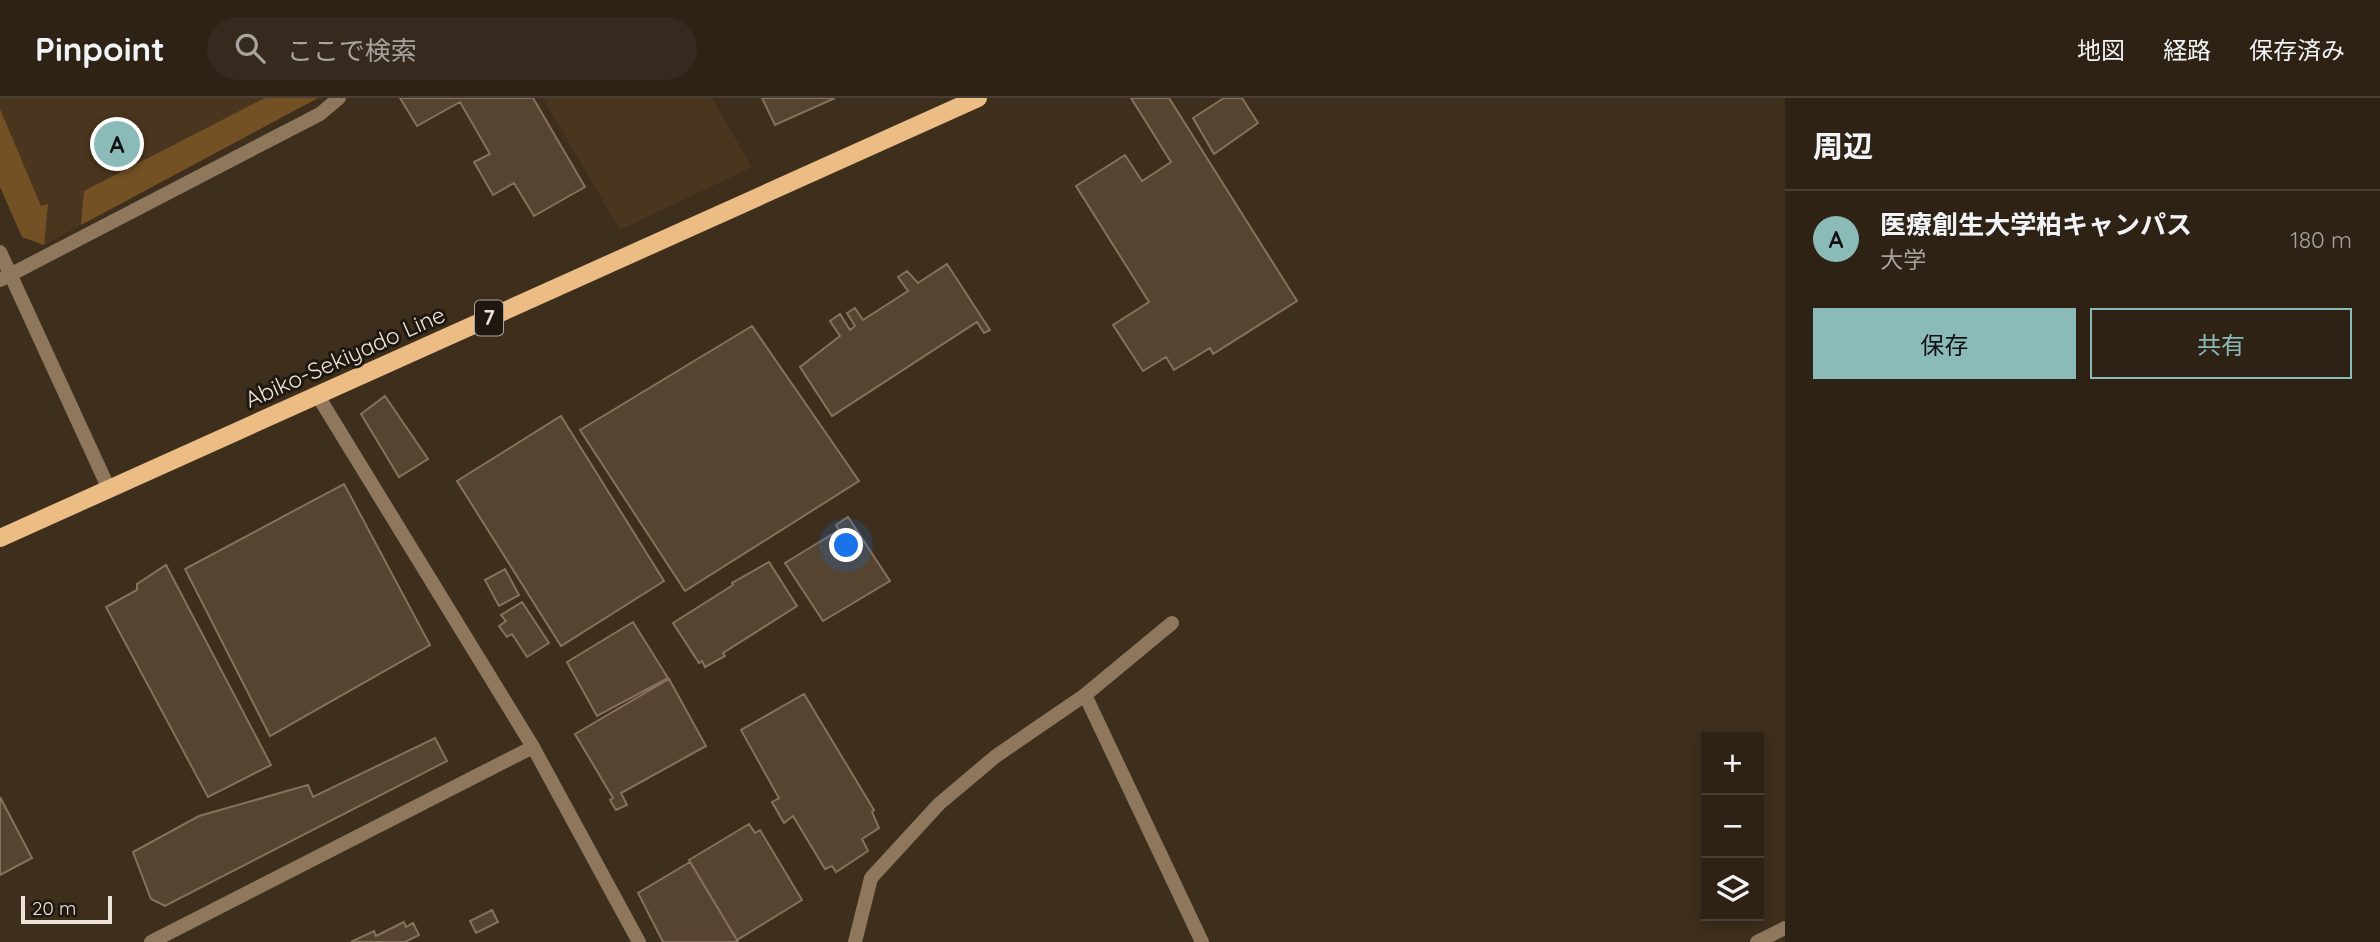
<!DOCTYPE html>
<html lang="ja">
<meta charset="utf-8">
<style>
:root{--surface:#2e2215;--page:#362a1e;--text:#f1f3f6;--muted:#a7a4a0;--line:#493f34;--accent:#8bbbb9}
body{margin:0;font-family:Quicksand,"Noto Sans JP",sans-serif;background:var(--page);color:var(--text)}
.controls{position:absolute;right:21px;bottom:21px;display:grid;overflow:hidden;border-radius:0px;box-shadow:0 4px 10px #0003}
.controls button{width:63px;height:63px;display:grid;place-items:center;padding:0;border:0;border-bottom:2px solid var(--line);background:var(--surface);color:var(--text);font:35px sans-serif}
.scale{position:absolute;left:21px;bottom:18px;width:91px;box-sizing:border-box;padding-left:7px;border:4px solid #ede3d7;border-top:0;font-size:19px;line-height:24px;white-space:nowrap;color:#ede3d7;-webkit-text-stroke:5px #1f1810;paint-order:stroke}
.you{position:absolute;left:847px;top:448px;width:24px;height:24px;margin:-18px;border:5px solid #fff;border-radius:50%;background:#1a73e8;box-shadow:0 0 0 10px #1a73e833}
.badge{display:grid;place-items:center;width:46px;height:46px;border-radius:50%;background:var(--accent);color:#111;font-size:23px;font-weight:700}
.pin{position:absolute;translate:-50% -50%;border:4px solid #fff;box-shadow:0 2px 7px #0006}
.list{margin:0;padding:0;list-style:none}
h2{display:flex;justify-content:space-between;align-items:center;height:91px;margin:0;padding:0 28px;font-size:30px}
h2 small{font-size:23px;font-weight:400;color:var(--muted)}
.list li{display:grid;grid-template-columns:46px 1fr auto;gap:21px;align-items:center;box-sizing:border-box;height:98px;padding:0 28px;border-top:2px solid var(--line)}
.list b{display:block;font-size:26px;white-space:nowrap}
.list p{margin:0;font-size:23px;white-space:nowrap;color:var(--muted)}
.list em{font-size:23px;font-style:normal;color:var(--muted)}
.actions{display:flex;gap:14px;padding:21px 28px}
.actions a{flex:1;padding:16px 0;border:2px solid var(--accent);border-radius:0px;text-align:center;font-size:24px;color:var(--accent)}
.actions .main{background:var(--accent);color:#111}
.icon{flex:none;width:38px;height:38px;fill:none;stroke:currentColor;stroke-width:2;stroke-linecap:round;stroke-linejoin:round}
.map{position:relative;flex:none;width:1785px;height:844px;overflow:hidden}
header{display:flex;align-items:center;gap:42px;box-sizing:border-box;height:98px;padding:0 35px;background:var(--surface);border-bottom:2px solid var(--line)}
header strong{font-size:33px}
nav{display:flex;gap:38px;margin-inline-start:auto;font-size:24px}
.search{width:490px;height:63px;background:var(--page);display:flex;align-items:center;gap:18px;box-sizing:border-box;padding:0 24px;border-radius:38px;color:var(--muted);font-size:26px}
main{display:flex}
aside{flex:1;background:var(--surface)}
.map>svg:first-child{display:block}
.built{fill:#4a361e}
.green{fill:#735125}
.building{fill:#544430;stroke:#84725d;stroke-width:2}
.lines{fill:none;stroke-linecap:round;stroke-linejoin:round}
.minor{stroke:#8e775c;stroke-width:14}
.tertiary{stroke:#8e775c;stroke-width:14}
.primary{stroke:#ebbc83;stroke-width:18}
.labels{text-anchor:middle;stroke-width:6;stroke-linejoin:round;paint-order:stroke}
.shield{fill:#1f1810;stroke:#afa69b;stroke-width:2}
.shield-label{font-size:21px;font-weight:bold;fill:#ede3d7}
.street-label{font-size:23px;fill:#ede3d7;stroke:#1f1810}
</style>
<header>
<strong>Pinpoint</strong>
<div class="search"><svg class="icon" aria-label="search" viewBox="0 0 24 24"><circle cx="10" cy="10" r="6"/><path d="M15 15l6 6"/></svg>ここで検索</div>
<nav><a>地図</a><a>経路</a><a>保存済み</a></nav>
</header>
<main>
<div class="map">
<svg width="1785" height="844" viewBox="0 0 1785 844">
<rect width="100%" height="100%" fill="#3e2e1c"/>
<!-- built -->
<path class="built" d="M0 0H318L44 147 22 139 0 89Z
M543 0H712L752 69 620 132Z"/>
<!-- green -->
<path class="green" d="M265 0H318L81 127 84 93Z
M0 11 41 108 48 106 44 147 22 139 0 89Z"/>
<!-- building -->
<path class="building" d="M400 0H533L585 89 534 118 514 85 493 97 474 64 490 56 460 4 417 28Z
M762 0H835L775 27Z
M1131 0H1169L1297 203 1213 256 1210 250 1174 272 1166 259 1143 273 1113 227 1149 204 1076 88 1125 57 1142 83 1171 64Z
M1224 0H1242L1258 25 1214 56 1193 20Z
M947 166 990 232 984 235 977 224 832 318 800 269 840 238 830 223 840 216 850 232 855 228 847 215 855 210 863 222 908 193 898 179 907 173 918 185Z
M752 228 859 383 685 493 580 332Z
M385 298 428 361 399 379 361 316Z
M561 318 664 483 561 548 457 383Z
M344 386 430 547 270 638 185 471Z
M848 419 890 483 823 523 785 465 839 432 836 427Z
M769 464 797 508 723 555 725 558 705 569 702 563 699 565 673 525 733 487 732 485Z
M166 467 271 667 208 699 106 509 137 492V486Z
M505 471 519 497 499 508 485 482Z
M522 504 549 545 527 559 512 536 507 539 499 528 506 523 501 517Z
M633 524 668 580 597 618 567 564Z
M669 581 706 648 621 695 627 707 616 712 610 702 613 700 575 636Z
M804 596 874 712 872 714 879 730 862 741 868 753 836 774 832 768 825 771 793 718 784 725 772 704 779 700 741 632Z
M435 640 447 663 165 808 151 801 133 754 199 718 308 687 313 699Z
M0 699 32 760 0 777Z
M749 726 755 735 760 732 802 802 737 842 689 762Z
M690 764 737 842 738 844H663L638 795Z
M492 812 498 824 476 835 470 823Z
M404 824 406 829 413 825 419 837 405 844H351L374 833 376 838Z"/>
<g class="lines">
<!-- minor -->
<path class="minor" d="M0 154 109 391
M0 182 320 16 339 0
M1085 597 1202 844
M151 844 533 649
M855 844 871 780 939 706 996 658 1085 597 1172 525"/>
<!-- tertiary -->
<path class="tertiary" d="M318 298 533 649 639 844
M1757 844 1785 830"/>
<!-- primary -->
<path class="primary" d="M0 440C327 295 651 144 978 0"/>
</g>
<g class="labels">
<!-- shield labels -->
<rect class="shield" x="475" y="202.5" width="28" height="35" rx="5"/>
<g class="shield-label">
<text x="489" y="227">7</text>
</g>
<!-- street labels -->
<g class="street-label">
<text transform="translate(345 259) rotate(-24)" y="8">Abiko-Sekiyado Line</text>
</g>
</g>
</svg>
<div class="controls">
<button>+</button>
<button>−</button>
<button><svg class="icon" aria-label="layers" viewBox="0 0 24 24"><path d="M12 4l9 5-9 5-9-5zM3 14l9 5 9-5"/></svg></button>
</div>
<div class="scale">20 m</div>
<div class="you"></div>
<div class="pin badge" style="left:117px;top:46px">A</div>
</div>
<aside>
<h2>周辺<small></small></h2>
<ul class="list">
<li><span class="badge">A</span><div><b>医療創生大学柏キャンパス</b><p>大学</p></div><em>180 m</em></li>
</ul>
<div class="actions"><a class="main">保存</a><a>共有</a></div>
</aside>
</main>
